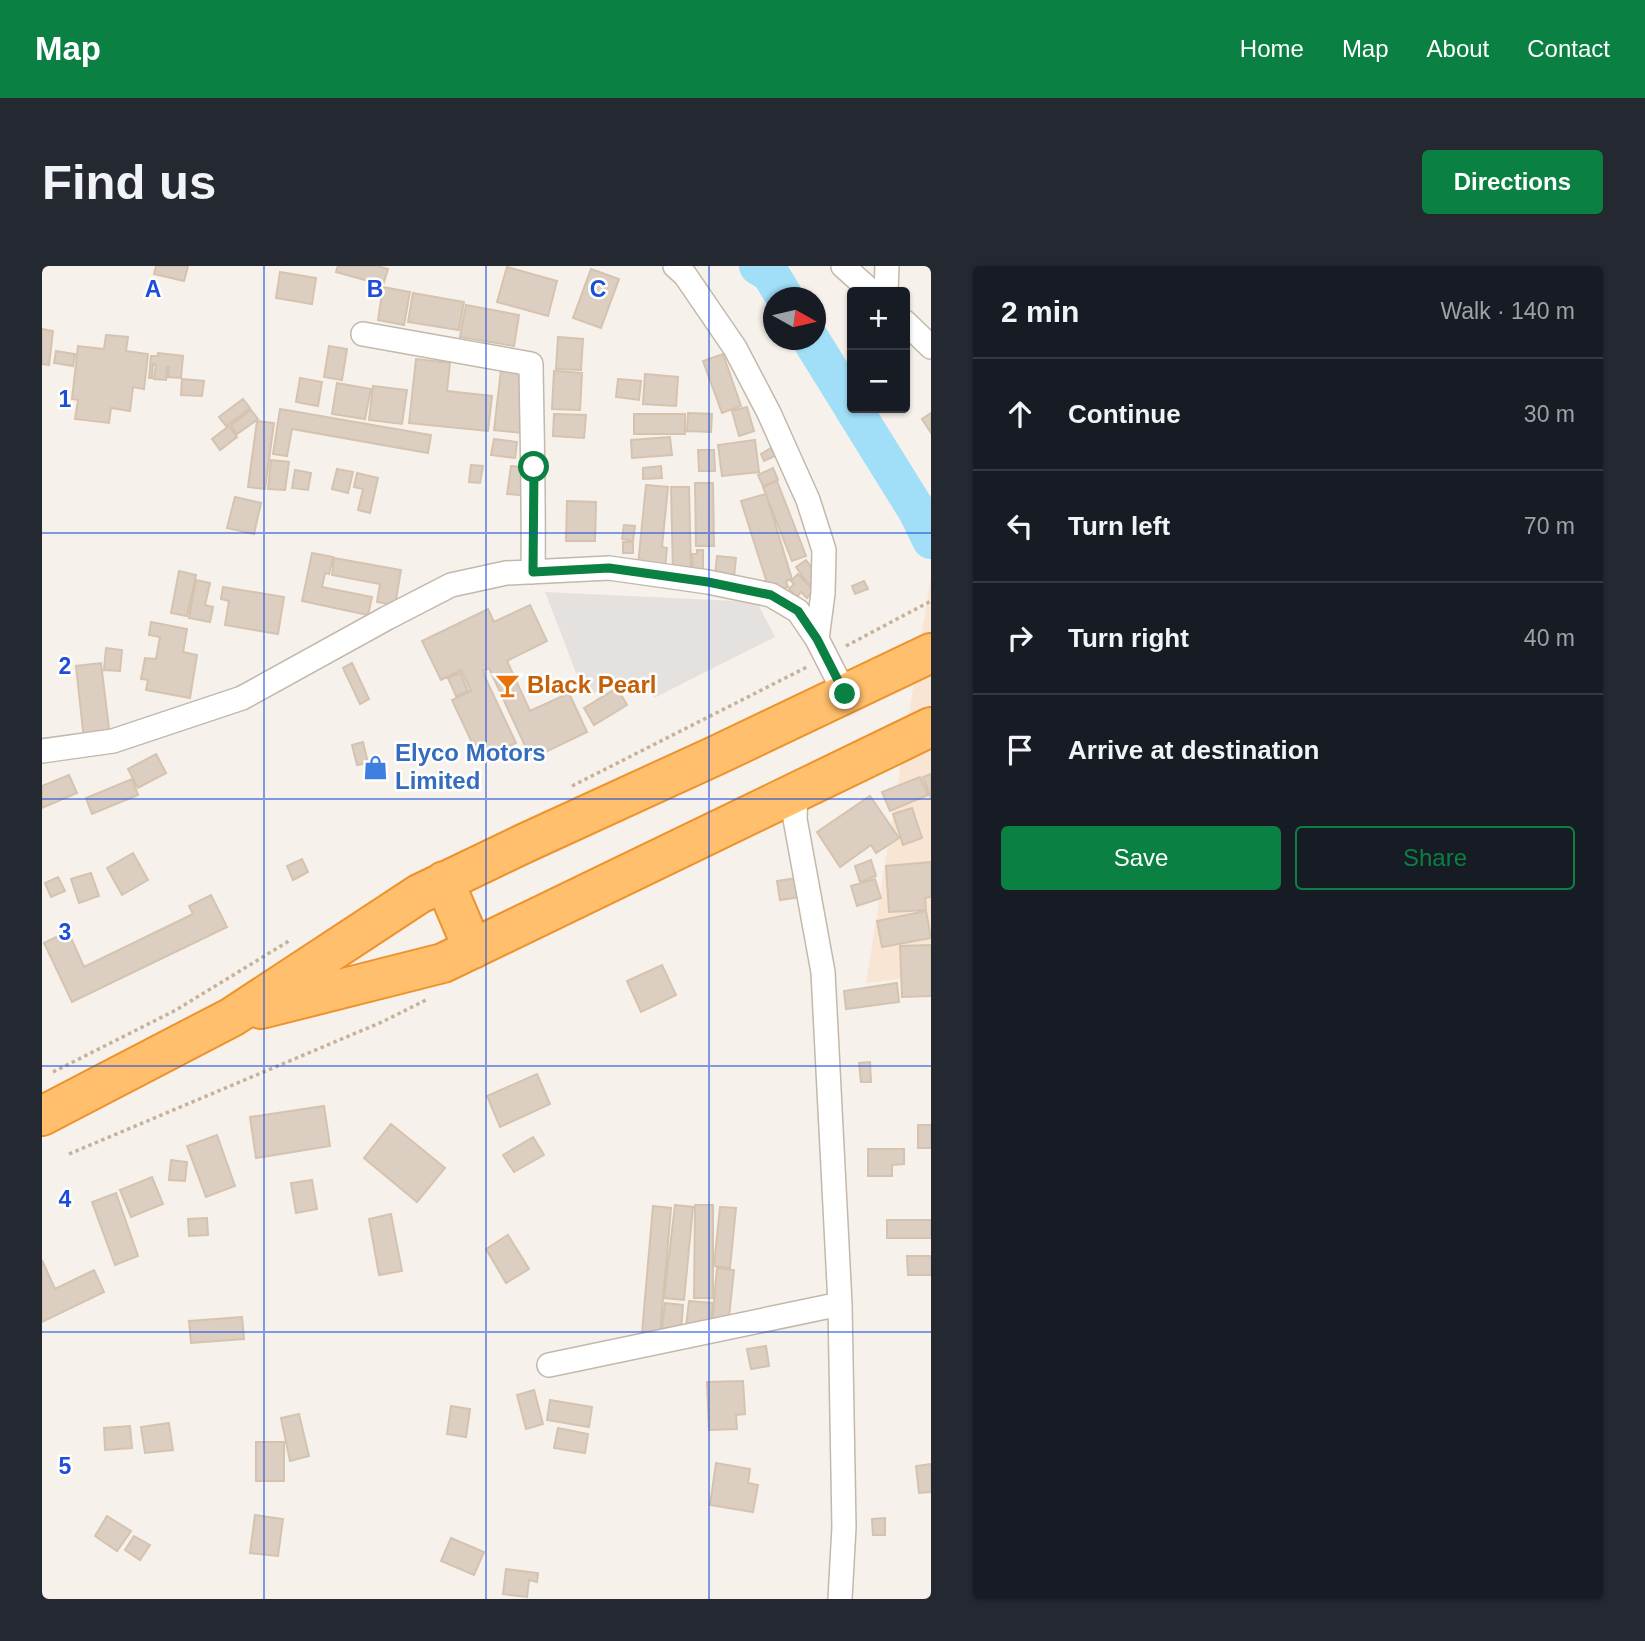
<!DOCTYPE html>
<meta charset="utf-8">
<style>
:root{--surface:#171b24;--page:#242831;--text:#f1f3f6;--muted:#9ea1a6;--line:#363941;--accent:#0b8043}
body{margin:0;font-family:Arial,sans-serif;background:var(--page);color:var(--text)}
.controls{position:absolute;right:21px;top:21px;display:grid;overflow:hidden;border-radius:7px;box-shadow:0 2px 5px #0004}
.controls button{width:63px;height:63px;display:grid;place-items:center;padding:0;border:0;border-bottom:2px solid var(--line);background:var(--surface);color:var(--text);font:35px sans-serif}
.compass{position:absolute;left:721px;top:21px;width:63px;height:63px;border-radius:50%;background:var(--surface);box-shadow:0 2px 5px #0004;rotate:98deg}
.stop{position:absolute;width:21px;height:21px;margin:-16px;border:5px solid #0b8043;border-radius:50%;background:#fff}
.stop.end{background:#0b8043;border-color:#fff;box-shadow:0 2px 7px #0008}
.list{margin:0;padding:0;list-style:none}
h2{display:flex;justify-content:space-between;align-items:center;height:91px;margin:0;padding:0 28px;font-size:30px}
h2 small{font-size:23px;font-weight:400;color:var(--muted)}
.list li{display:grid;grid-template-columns:46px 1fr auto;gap:21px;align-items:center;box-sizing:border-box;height:112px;padding:0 28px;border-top:2px solid var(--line)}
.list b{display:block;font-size:26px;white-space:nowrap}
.list em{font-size:23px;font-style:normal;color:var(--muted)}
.actions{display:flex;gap:14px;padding:21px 28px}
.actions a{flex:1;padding:16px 0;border:2px solid var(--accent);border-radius:7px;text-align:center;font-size:24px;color:var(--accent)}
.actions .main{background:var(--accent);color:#fff}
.icon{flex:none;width:38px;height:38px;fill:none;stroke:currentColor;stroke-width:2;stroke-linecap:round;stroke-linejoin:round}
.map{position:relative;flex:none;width:889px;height:1333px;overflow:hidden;border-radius:7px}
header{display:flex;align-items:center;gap:42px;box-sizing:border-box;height:98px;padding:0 35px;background:var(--accent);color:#fff}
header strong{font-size:33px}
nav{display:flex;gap:38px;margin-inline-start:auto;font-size:24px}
.intro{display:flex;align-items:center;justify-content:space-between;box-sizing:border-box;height:168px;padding:0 42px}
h1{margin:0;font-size:49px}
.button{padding:18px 32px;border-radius:7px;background:var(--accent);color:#fff;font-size:24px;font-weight:700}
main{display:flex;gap:42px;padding:0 42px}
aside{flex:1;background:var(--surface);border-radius:7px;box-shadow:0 2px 5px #0004}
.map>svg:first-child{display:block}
.commercial{fill:#f9e5d4}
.parking{fill:#e5e1de}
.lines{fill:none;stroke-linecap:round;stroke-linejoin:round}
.river{stroke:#a1def8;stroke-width:38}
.building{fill:#dccfc1;stroke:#d5c3b0;stroke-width:2}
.street-casing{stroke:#c3b8ab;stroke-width:26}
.highway-casing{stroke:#ee922c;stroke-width:42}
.path{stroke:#c6b29b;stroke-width:3.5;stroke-dasharray:3.5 3.5;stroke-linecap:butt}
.street{stroke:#fff;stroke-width:23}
.highway{stroke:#ffbf6c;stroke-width:38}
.route{stroke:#0b8043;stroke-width:9}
.grid{fill:none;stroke:#1d4ed8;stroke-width:2;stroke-opacity:0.55}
.labels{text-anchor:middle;stroke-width:5;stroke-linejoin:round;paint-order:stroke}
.food-label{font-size:24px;font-weight:bold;fill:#c56008;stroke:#fff;text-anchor:start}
.shop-label{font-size:24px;font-weight:bold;fill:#366cbe;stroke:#fff;text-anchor:start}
.grid-label{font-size:23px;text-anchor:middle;font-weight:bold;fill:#1d4ed8;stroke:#fff;stroke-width:5;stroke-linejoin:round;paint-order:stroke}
</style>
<header>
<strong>Map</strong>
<nav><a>Home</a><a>Map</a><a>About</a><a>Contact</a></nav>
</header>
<div class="intro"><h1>Find us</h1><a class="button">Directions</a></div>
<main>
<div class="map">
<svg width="889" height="1333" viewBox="0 0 889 1333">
<rect width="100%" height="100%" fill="#f6f1ea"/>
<!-- commercial -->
<path class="commercial" d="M889 310V709L824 717Z"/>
<!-- parking -->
<path class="parking" d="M503 326 715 336 733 371 612 432 603 410 543 430Z"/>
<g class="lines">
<!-- river -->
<path class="river" d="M716 0 728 7 743 32
M769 74 810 140
M811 142 875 245 889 274"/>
</g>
<!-- building -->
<path class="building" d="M114 0H146L142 15 112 8Z
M296 0H335L346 3 341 19 294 6Z
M465 1 515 15 506 50 455 36Z
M549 3 577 13 559 62 531 52Z
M238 6 274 12 270 38 234 32Z
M341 21 368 26 362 59 336 54Z
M371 27 422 36 417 64 366 56Z
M424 39 477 49 472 80 418 71Z
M0 63 11 65 7 99 0 98Z
M64 69 86 71 84 85 106 88 102 123 91 121 88 145 69 142 67 157 33 153 36 134 30 133 36 80 62 83Z
M516 71 541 73 539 104 514 103Z
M287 80 305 83 300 114 282 111Z
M14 85 33 88 31 100 12 97Z
M116 87 141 90 139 112 126 111 127 101H125L124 114 112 113 114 99 111 98 110 112H107L109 90H116Z
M681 88 699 140 680 147 661 95Z
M374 93 408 97 405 125 450 130 446 165 367 157Z
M459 104 488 107 481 167 452 164Z
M512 105 540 107 538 144 510 143Z
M603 108 636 111 634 140 601 138Z
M258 112 280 116 276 140 254 136Z
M140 113 162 115 160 130 139 129Z
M576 113 599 115 597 134 574 131Z
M295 117 329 123 323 153 290 148Z
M331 120 365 124 360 158 327 154Z
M201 133 208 142 184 160 177 151Z
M705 141 712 165 697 170 690 145Z
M238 143 389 169 386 187 250 163 245 190 231 188Z
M209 144 216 153 195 168 189 159Z
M646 147 670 148 669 166 645 165Z
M889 147V167L880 153Z
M512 148 544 149 542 172 511 170Z
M592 148H643V168H592Z
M215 155 232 157 223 223 206 221Z
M187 160 195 171 178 184 170 173Z
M628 171 630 189 590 192 589 174Z
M452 173 475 176 473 192 449 189Z
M713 174 717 206 680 210 676 179Z
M729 182 733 190 722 195 719 188Z
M656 184H672L673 205H657Z
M229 194 247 196 243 224 226 223Z
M429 199 441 200 438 217 427 216Z
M469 200 490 202 487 230 465 228Z
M619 200 620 212 601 213V202Z
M731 202 736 214 721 220 716 209Z
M295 203 311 206 306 227 290 223Z
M253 204 269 207 266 224 250 222Z
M315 207 336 212 328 247 316 244 321 223 312 221Z
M735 215 764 290 750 295 721 221Z
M653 217H671L672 280H654Z
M604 219 626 221 620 281 625 282 623 302 596 299Z
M629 221H647L649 307H631Z
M724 228 750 313 744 315 746 321 736 324 735 318 726 320 699 235Z
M193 231 219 237 212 268 185 262Z
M525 235 554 236 553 275H524Z
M582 259 593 260 591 275 580 273Z
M581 276H591V287H581Z
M655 284H661V304H651L650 288H655Z
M270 287 291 291 287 308 283 307 280 321 330 331 326 349 260 335Z
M675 290 694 292 692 311 673 309Z
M292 292 359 304 353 339 335 336 338 318 290 309Z
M764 294 777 311 767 319 754 301Z
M137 305 154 309 145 350 129 347Z
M756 308 772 325 765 332 759 326 755 331 747 323 752 318 749 315Z
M154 314 168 317 163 339 171 341 168 356 147 352Z
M822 315 826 323 813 328 810 320Z
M181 321 242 331 236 368 183 359 187 335 179 333Z
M488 339 505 375 465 395 488 445 527 427 545 466 489 493 447 402 441 405 443 408 442 409 474 477 438 494 410 434 429 425 419 404 399 414 380 375 446 343 452 356Z
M109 356 145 363 141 386 155 389 148 432 104 424 106 414 99 413 103 392 114 393 118 371 107 369Z
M64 382 80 384 78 405 62 404Z
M59 397 69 479 43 483 34 400Z
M310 397 327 433 318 438 301 402Z
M418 407 426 425 414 430 406 412Z
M575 422 585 439 552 459 542 442Z
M321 476 326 497 315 499 310 479Z
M114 488 124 507 96 522 86 503Z
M889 508V532L881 511Z
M27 509 35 527 0 542V520Z
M878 511 886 529 848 545 840 526Z
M90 513 96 529 50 548 44 532Z
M828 530 857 572 834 587 829 579 798 601 775 566Z
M870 542 880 572 861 579 851 548Z
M91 587 106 614 80 629 65 602Z
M260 593 266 606 251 614 245 600Z
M829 594 834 610 818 616 813 600Z
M889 596V631L883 632 884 644 847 646 844 600Z
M49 607 57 630 37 637 29 613Z
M16 611 23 625 9 631 3 617Z
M755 612 759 631 738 634 735 615Z
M833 613 839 632 815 640 809 620Z
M169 629 185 661 30 736 2 677 26 665 42 701 151 648 147 640Z
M884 645 889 672 840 681 835 655Z
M889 679V730L860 731 858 680Z
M620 699 634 729 599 746 585 715Z
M855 717 857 736 804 743 802 725Z
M828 796 829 816H819L817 797Z
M495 808 508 838 458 861 445 830Z
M282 840 288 880 214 892 208 851Z
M349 858 403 902 375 936 322 892Z
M876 859H889V882H876Z
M175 869 193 920 164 931 145 880Z
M491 871 502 889 472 906 461 889Z
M826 883H862V898L850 899V910H826Z
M129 894 145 896 143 915 127 914Z
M110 911 121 938 89 951 78 924Z
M270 914 275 943 254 947 249 917Z
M74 927 96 990 73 999 50 936Z
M633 939 651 941 642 1034 622 1032Z
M653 939H671V1032H652Z
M611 940 629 942 618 1068 600 1067Z
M678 941 694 942 688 1002 672 1000Z
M349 948 360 1005 337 1009 327 953Z
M165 952 166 969 147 970 146 953Z
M845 954H889V972H845Z
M466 969 487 1003 464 1017 444 983Z
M865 990H889V1009H866Z
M0 994 13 1023 52 1004 62 1026 0 1056Z
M675 1002 692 1004 686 1060 670 1058Z
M647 1035 671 1037 668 1063 644 1061Z
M623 1037 641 1039 639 1064 620 1062Z
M200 1051 202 1073 149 1077 147 1055Z
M724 1080 727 1100 709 1103 705 1083Z
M701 1115 703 1148 694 1149 695 1163 667 1164 665 1116Z
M492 1124 501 1158 484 1163 475 1129Z
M508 1134 550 1141 547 1161 505 1154Z
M409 1140 428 1143 424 1171 405 1168Z
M257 1148 267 1190 248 1195 239 1152Z
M127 1157 131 1184 103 1187 99 1161Z
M88 1160 90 1182 63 1184 62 1162Z
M516 1162 546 1168 543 1187 512 1182Z
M214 1176H242V1215H214Z
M674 1197 708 1203 706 1217 716 1219 711 1246 668 1239Z
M889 1198V1226L877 1227 874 1200Z
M213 1249 241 1253 236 1290 208 1287Z
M65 1250 89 1265 75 1285 53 1270Z
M843 1252V1269H831L830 1253Z
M92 1270 108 1279 98 1294 83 1284Z
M409 1272 442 1286 432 1309 399 1295Z
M464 1303 496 1307 495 1316 487 1314 485 1331 461 1328Z"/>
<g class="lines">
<defs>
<path id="street" d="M633 0 643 9 693 82 727 147 766 234 782 284 781 327 775 373
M801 0 830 26
M844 26 845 0
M863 56 889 81
M321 68 489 98C490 167 492 236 491 306
M0 485 71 475 200 432 345 352 409 319 464 307 567 302 666 316 729 329 756 345 775 373 803 428
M754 526 753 553 781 706 798 1038 802 1261 798 1333
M507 1099 798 1038"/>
<path id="highway" d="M402 615 431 683
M219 743 401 697 889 461
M0 850 190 751 377 628 481 578 675 489 889 387"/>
</defs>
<!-- street casing -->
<use href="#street" class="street-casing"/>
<!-- highway casing -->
<use href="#highway" class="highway-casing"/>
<!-- path -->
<path class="path" d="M804 380 889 335
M530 520 767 400
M11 806 134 744 247 675
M27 888 340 756 384 734"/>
<!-- street -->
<use href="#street" class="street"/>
<!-- highway -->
<use href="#highway" class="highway"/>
</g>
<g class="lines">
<!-- route -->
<path class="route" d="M492 201 491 306 567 302 666 316 729 329 756 345 775 373 803 428"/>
</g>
<!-- grid -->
<path class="grid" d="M222 0V1333M444 0V1333M667 0V1333M0 267H889M0 533H889M0 800H889M0 1066H889"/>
<!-- icons -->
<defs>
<symbol id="bar-bare" viewBox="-9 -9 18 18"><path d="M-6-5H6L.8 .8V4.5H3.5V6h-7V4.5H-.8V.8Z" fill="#e8710a" stroke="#fff" stroke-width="2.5" paint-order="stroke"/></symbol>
<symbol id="shop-bare" viewBox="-9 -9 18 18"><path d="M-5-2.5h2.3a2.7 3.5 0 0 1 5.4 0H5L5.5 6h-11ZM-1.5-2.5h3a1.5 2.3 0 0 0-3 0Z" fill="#3f7fe0" stroke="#fff" stroke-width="2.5" paint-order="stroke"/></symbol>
</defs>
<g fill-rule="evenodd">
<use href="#bar-bare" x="448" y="402" width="35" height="35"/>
<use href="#shop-bare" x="316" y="484" width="35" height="35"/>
</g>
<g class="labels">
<!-- food labels -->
<g class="food-label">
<text x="485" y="427">Black Pearl</text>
</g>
<!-- shop labels -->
<g class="shop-label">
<text x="353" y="495">Elyco Motors<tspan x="353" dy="28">Limited</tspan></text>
</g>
</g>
<g class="grid-label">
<text x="111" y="31">A</text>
<text x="333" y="31">B</text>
<text x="556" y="31">C</text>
<text x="23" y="141">1</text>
<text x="23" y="408">2</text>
<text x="23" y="674">3</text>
<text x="23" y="941">4</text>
<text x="23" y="1208">5</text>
</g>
</svg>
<div class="controls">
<button>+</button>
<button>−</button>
</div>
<svg class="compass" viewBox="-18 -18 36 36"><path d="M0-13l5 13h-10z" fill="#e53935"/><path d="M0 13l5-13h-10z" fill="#9ea1a6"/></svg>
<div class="stop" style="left:492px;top:201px"></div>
<div class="stop end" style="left:803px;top:428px"></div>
</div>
<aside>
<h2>2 min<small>Walk · 140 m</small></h2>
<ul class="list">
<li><svg class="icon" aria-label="ahead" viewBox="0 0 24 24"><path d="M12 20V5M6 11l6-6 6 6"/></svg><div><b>Continue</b></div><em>30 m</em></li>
<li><svg class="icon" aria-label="left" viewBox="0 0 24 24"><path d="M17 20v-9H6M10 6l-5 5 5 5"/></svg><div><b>Turn left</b></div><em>70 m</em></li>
<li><svg class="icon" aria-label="right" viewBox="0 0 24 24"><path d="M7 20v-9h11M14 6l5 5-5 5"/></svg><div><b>Turn right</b></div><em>40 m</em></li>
<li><svg class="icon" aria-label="arrive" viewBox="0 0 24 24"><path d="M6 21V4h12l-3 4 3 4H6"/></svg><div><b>Arrive at destination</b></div></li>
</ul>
<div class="actions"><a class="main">Save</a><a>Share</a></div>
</aside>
</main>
